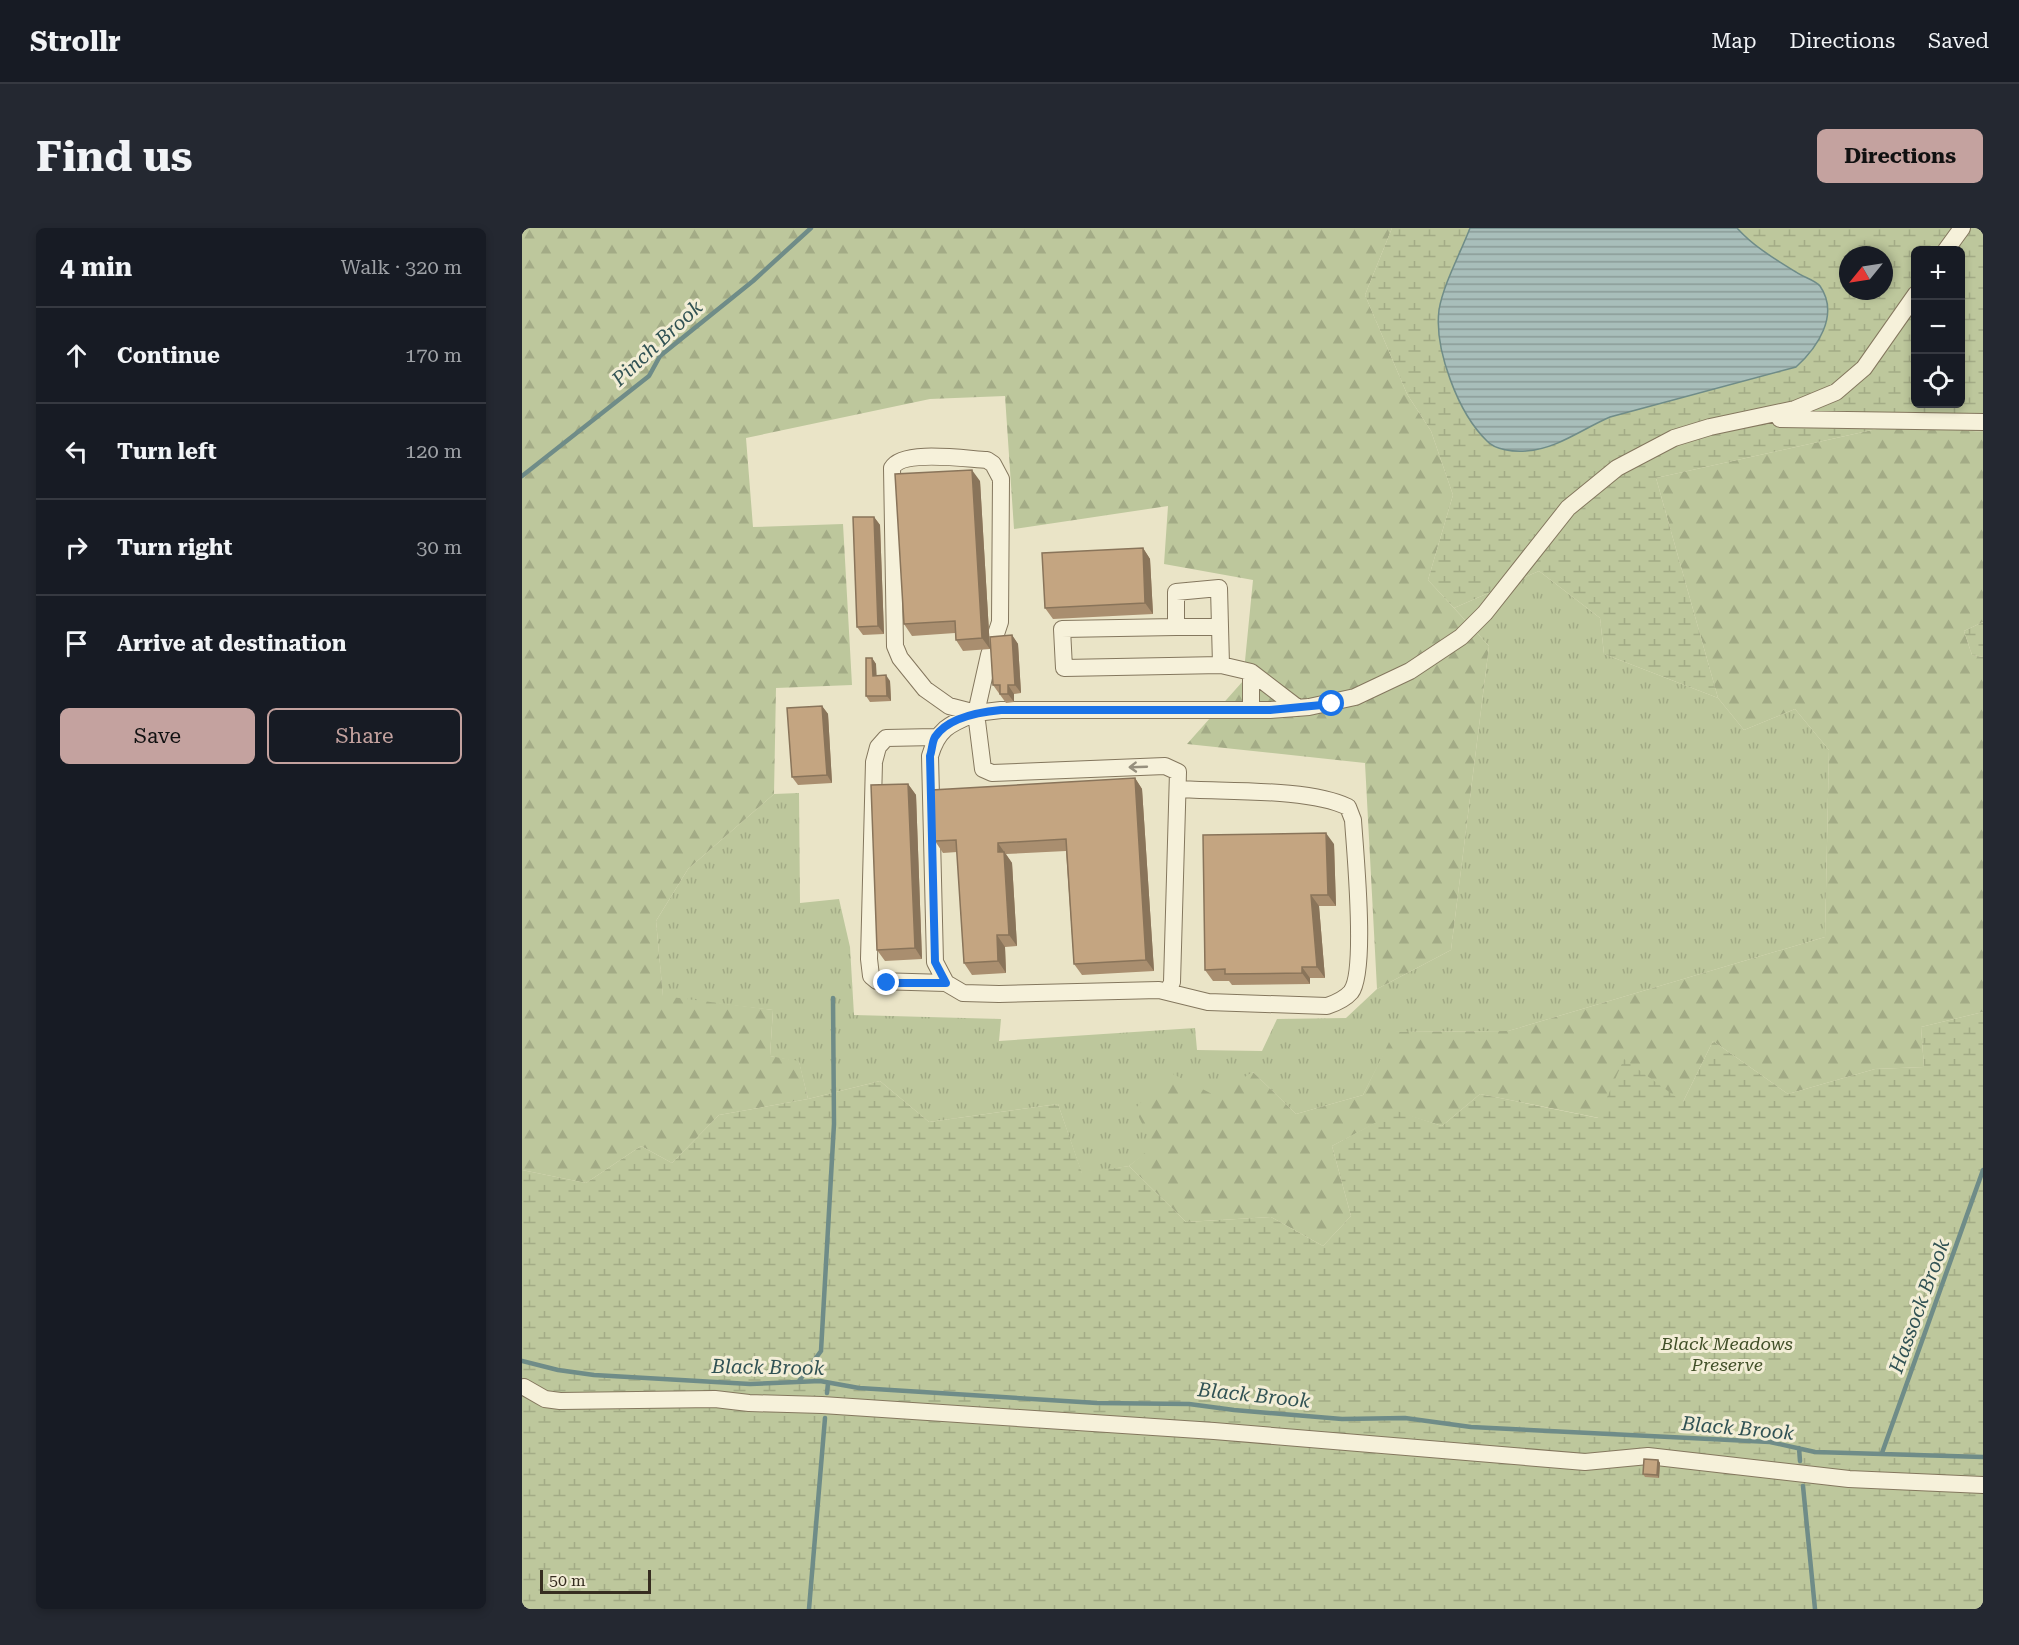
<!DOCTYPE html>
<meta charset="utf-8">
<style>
:root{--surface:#171b24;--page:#242831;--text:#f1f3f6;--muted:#9ea1a6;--line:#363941;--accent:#c4a29f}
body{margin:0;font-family:"Roboto Serif",serif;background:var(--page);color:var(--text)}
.controls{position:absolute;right:18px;top:18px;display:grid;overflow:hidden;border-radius:9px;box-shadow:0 3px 9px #0003}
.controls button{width:54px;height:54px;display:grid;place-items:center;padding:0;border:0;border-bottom:2px solid var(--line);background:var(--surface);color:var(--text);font:30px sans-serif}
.compass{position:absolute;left:1317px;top:18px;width:54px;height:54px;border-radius:50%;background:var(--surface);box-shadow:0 3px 9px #0003;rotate:240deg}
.scale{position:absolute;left:18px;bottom:15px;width:111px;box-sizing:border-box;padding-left:6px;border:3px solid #362d20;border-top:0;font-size:16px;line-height:21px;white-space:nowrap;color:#362d20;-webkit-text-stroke:4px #f2edd6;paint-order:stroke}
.stop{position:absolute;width:18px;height:18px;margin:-14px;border:4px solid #1a73e8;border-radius:50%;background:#fff}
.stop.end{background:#1a73e8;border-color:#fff;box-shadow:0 2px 6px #0008}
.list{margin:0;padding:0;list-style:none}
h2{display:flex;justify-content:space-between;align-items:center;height:78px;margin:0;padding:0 24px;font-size:26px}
h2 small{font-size:20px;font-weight:400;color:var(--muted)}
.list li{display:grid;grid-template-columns:39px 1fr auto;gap:18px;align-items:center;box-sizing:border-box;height:96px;padding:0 24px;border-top:2px solid var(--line)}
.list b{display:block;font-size:22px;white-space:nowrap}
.list em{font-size:20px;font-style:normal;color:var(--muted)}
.actions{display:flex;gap:12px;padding:18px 24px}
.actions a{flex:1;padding:14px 0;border:2px solid var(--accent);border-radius:9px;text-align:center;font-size:21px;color:var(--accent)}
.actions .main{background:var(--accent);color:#111}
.icon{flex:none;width:33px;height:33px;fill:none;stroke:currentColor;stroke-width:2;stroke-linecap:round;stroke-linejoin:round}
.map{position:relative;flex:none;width:1461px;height:1381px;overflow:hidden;border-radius:9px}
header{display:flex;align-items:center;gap:36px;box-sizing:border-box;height:84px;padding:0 30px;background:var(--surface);border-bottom:2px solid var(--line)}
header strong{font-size:28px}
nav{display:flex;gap:33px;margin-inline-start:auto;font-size:21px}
.intro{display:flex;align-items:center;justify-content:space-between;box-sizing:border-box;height:144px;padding:0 36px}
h1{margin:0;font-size:42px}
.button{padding:15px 27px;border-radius:9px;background:var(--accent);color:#111;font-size:21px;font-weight:700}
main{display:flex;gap:36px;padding:0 36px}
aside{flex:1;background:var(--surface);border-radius:9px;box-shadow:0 3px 9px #0003}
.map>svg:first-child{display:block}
.grass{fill:url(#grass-tufts)}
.forest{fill:url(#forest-firs)}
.wetland{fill:url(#wetland-marsh);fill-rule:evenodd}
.water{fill:url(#water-rules);stroke:#6f8c88;stroke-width:1.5}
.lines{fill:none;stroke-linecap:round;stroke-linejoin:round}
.stream{stroke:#6f8c88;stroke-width:4.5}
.minor-casing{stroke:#84775e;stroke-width:18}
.minor{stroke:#f6f1da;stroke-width:16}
.wall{fill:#a98e6f}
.shaded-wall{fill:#89745a}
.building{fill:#c4a581;stroke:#89745a;stroke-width:1.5}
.oneway{stroke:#968f7d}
.route{stroke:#1a73e8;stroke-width:8}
.labels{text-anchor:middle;stroke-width:6;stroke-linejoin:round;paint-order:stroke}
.park-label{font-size:18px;font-style:italic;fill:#425029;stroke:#f2edd6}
.water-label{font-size:20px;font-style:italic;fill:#315254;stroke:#f2edd6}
</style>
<header>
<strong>Strollr</strong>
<nav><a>Map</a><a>Directions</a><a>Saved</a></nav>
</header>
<div class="intro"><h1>Find us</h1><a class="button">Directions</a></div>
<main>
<aside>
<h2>4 min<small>Walk · 320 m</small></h2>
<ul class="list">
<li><svg class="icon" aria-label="ahead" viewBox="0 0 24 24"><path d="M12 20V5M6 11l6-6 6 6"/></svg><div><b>Continue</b></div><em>170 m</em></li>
<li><svg class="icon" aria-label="left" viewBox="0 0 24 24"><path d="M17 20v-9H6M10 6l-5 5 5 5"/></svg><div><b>Turn left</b></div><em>120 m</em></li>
<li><svg class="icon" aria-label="right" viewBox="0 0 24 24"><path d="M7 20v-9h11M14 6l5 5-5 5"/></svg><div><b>Turn right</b></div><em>30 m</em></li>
<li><svg class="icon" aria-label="arrive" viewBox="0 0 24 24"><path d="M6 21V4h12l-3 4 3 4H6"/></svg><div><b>Arrive at destination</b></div></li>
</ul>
<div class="actions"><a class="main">Save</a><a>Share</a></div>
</aside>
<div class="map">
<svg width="1461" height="1381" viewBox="0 0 1461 1381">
<defs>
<pattern id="grass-tufts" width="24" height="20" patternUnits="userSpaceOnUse" patternTransform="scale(1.5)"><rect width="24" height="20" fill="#bdc79c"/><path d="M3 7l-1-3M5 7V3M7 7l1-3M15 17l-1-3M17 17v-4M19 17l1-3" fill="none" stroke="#a3ab86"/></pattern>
<pattern id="forest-firs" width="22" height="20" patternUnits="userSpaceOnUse" patternTransform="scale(1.5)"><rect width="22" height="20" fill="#bdc79c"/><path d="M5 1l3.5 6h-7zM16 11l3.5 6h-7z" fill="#a3ab86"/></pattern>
<pattern id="wetland-marsh" width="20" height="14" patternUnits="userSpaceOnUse" patternTransform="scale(1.5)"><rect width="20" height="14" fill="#bdc79c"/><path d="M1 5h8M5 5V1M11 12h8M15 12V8" fill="none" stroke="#a3ab86"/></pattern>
<pattern id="water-rules" width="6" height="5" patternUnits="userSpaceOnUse" patternTransform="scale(1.5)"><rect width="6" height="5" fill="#a8beba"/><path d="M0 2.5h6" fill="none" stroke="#8a9b97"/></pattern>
</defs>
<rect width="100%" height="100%" fill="#eae4c7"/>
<!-- grass -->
<path class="grass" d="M1017 343 1078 390 1082 426 1196 470 1222 502 1273 481 1307 522 1303 709 986 803 873 804 841 867 774 886 731 844 607 938 560 946 536 876 407 894 358 853 286 871 277 834 248 828 251 782 141 769 134 693 166 641 252 566 277 565 278 675 317 671 328 719 332 787 479 791 477 813 673 800 675 822 740 823 755 791 824 790 855 761 929 722 967 418 932 380Z"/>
<!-- forest -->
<path class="forest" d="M0 0H870L843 67 885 166 909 203 931 267 906 352 967 418 929 722 855 761 843 535 665 516 721 453 731 352 642 336 646 278 492 301 483 168 408 171 224 210 231 299 321 296 330 457 254 460 252 566 166 641 134 693 141 768 251 782 248 828 277 833 286 871 197 887 150 935 119 918 64 955 0 942Z
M1377 196 1461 204V394L1442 403 1450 427 1461 429V784L1399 799 1402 839 1353 841 1266 866 1191 813 1161 874 1077 890 958 866 920 898 875 884 810 918 829 988 801 1018 749 989 664 994 607 938 631 918 613 881 647 844 692 867 731 844 774 886 841 867 872 804 986 803 1303 709 1307 522 1273 481 1222 502 1196 470 1134 250Z"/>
<!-- wetland -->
<path class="wetland" d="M870 0H1461V204L1377 196 1134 250 1196 470 1082 426 1078 390 1017 343 932 380 906 352 931 267 909 203 885 166 843 67ZM1394 22H1438V176H1394ZM1326 27H1362V63H1326Z
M1461 394V429L1450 427 1442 403Z
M1461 784V1381H0V942L64 955 119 918 150 935 197 887 286 871 358 853 407 894 536 876 560 945 607 938 664 994 749 989 801 1018 829 988 810 918 875 883 920 898 958 866 1076 890 1102 831 1161 874 1191 813 1266 866 1353 841 1402 839 1399 799Z"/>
<!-- water -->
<path class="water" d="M948 0H1215C1232 19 1253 31 1274 44 1281 49 1293 52 1298 58 1318 87 1295 120 1274 139L1088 189C1060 201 1035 221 1004 223 992 224 973 222 965 213 936 185 912 121 917 82 921 57 939 24 948 0Z"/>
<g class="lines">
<!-- stream -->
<path class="stream" d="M0 248 127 148 138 128 231 53 289 0
M0 1133 36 1142 72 1147 228 1156 298 1153 337 1160 575 1175 667 1176 712 1182 820 1191 883 1190 949 1199 1248 1214 1293 1224 1461 1229
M277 1153 299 1123 312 896 311 770
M305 1165 306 1155
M1277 1220 1278 1233
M1360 1225 1461 942
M1281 1258 1293 1381
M287 1381 303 1190"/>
<defs>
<path id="minor" d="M1424 22 1440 0
M1258 191 1461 194
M654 399H698
M699 437 697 360 654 364V399L540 401 542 440 699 437 729 444
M729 482V444L776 480
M454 485C428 496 416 500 408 528L413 734 424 755 441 765 477 766 637 762 686 774 805 778C814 775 823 771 829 764 845 743 833 624 831 592L826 579C787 560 703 564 657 561
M413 509 364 510 356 519 352 534 347 731 349 748 355 753 424 755
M646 764 650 754 656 544 643 538 470 545 461 541 454 485 467 427 478 394 479 251 471 236 465 232C444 231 380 221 370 240L373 418 378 430 403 461 427 478 454 485 479 482H748L787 479 833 469 888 443 939 409 963 385 1046 280 1095 240 1152 210 1188 199 1273 181 1314 164 1342 140 1394 66
M2 1159 23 1171 38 1173 193 1171 227 1175 300 1177 692 1203 1063 1234 1126 1228 1327 1251 1461 1257"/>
</defs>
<!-- minor casing -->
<use href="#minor" class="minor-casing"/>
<!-- minor -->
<use href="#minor" class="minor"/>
</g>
<!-- wall -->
<path class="wall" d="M458 253 468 421 441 423 434 412 433 405 390 408 382 396Z
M352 289 358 297 362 406 341 407 335 399Z
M621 320 628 331 631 386 531 391 523 380Z
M490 407 496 416 499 465 492 466V474L484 475 471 457Z
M350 430 354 436V448L368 453 369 473 348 474 344 468Z
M300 478 306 486 310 555 276 557 270 549Z
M613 550 620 561 632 743 560 747 552 736 544 623 484 626 490 635 495 718 483 719 484 745 450 747 442 735 435 624 421 625 413 613Z
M386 556 394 567 400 731 363 733 355 722Z
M812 616 814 678H797L803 750H788V756L710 757 707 753H691L683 742Z
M1136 1232 1138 1235 1137 1250 1123 1249 1121 1246Z"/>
<!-- shaded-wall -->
<path class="shaded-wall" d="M450 242 458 253 468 421 460 410Z
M352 289 358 297 362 406 356 398Z
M621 320 628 331 631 386 623 375Z
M490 407 496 416 499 465 493 457Z
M350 430 354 436 355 453 351 448Z
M364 447 368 453 369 473 365 468Z
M486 457 492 466V474L486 466Z
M300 478 306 486 310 555 305 547Z
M613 550 620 561 632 743 624 732Z
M386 556 394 567 400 731 393 720Z
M804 605 812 616 814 678 806 667Z
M476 615 490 635 495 718 487 707Z
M789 667 797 678 803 750 795 739Z
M475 707 483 719 484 745 476 733Z
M780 739 788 750V756L780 745Z
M1136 1232 1138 1235 1137 1250 1135 1247Z"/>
<!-- building -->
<path class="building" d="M450 242 460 410 434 412 433 393 382 396 373 246Z
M331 289H352L356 398 335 399Z
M621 320 623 375 523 380 520 325Z
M490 407 493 457H486V466H478V457H471L468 409Z
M344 430H350L351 448 364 447 365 468H344Z
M300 478 305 547 270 549 265 480Z
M613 550 624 732 552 736 544 611 476 615V624H482L487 707H475L476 733 442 735 434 612 413 613 410 562Z
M386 556 393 720 355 722 349 557Z
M804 605 806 667H789L795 739H780V745L703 746V741L683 742 681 607Z
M1122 1231 1136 1232 1135 1247 1121 1246Z"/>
<!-- one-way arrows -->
<defs><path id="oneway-shaft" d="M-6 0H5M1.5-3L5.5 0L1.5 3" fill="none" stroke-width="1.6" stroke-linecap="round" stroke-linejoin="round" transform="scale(1.5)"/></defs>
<use class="oneway" href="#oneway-shaft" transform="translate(616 539) rotate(178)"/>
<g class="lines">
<!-- route -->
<path class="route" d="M365 755H424L413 734 408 528C410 523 410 514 413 509 426 489 458 484 479 482H748L810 476"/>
</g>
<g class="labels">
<!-- park labels -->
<g class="park-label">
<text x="1205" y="1122">Black Meadows<tspan x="1205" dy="21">Preserve</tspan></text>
</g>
<!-- water labels -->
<g class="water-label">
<text transform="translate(135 115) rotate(-43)" y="7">Pinch Brook</text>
<text transform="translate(1397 1078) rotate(-70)" y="7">Hassock Brook</text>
<text transform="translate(246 1139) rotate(1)" y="7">Black Brook</text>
<text transform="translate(732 1167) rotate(6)" y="7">Black Brook</text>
<text transform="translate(1216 1200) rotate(5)" y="7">Black Brook</text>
</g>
</g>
</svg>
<div class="controls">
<button>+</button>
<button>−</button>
<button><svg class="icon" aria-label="locate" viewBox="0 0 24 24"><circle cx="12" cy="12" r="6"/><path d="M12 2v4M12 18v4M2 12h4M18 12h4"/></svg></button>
</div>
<svg class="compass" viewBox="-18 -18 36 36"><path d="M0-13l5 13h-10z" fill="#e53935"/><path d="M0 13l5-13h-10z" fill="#9ea1a6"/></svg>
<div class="scale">50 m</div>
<div class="stop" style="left:810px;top:476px"></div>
<div class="stop end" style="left:365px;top:755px"></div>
</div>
</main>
